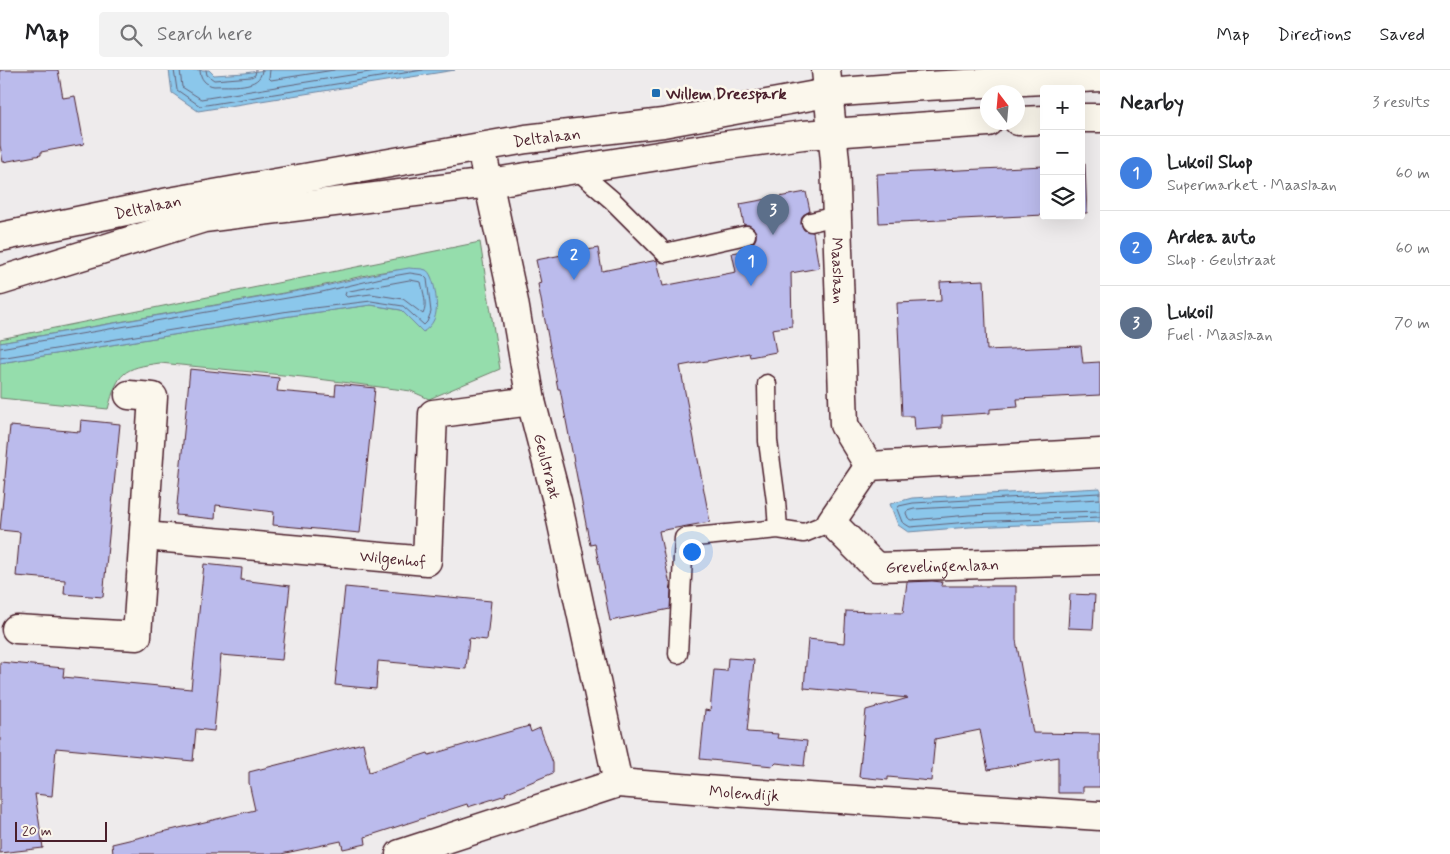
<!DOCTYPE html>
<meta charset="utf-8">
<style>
:root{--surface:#fff;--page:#f2f2f2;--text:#202124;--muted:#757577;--line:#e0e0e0;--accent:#111827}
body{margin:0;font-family:Mynerve,sans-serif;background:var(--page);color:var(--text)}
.controls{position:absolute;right:15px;top:15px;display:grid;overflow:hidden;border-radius:5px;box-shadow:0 5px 20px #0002}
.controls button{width:45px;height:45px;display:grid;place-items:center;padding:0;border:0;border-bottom:1px solid var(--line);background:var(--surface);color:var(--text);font:25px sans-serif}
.compass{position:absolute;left:980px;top:15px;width:45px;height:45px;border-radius:50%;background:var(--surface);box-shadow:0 5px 20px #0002;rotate:344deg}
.scale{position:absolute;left:15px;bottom:12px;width:92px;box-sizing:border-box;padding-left:5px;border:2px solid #4a1f2b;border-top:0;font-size:14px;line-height:18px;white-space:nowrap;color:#4a1f2b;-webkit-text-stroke:4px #fbf7ec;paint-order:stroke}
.you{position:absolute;left:691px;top:481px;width:18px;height:18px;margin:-12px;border:4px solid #fff;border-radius:50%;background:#1a73e8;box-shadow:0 0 0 8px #1a73e833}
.badge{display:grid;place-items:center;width:32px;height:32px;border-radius:50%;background:var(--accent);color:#fff;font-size:16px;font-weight:700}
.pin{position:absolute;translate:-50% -41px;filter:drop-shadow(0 1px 2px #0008)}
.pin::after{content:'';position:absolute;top:26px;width:18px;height:15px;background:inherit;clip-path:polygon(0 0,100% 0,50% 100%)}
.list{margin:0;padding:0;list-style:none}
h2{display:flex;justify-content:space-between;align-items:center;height:65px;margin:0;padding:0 20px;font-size:21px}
h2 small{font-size:16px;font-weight:400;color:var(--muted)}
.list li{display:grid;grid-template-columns:32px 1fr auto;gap:15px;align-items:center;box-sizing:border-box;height:75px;padding:0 20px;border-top:1px solid var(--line)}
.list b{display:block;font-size:19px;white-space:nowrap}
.list p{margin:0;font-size:16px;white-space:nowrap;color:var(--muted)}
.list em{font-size:16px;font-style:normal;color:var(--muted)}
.icon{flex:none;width:28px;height:28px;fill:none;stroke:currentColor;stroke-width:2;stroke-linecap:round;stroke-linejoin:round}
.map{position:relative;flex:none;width:1100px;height:784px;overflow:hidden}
header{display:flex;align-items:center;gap:30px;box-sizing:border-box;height:70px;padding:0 25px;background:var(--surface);border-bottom:1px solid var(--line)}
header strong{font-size:24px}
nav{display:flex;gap:28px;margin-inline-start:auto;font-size:18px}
.search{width:350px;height:45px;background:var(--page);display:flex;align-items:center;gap:12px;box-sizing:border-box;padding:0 18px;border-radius:5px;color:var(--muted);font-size:19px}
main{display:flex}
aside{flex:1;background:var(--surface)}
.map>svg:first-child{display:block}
.green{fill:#95ddac;stroke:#707e6c}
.water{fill:#8bc7eb;stroke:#71849e}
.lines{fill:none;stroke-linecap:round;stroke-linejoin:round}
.shore{stroke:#646278;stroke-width:1}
.building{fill:#bbbbec;stroke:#4a1f2b}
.service-casing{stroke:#4a1f2b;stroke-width:21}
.minor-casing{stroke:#4a1f2b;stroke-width:31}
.tertiary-casing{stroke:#4a1f2b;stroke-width:31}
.service{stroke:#fbf7ec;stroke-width:18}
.minor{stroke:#fbf7ec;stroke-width:28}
.tertiary{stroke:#fbf7ec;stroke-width:28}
.poi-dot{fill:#1f6fb2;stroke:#fbf7ec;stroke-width:2}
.labels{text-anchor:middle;stroke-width:5;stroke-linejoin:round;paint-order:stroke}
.poi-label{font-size:16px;font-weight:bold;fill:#4a1f2b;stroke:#fbf7ec;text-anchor:start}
.street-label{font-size:16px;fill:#4a1f2b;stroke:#fbf7ec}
</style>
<header>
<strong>Map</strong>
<div class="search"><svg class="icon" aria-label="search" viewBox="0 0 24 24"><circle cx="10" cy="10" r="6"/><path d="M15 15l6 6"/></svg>Search here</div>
<nav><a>Map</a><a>Directions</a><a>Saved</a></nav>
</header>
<main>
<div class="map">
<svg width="1100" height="784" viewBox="0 0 1100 784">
<rect width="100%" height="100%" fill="#eeebec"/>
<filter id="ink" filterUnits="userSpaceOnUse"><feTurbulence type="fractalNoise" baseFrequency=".02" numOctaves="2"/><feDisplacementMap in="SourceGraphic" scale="10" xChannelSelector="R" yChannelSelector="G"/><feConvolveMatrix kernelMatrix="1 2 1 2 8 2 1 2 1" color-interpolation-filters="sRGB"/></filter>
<g filter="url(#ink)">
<!-- green -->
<path class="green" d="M480 172 500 299 429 329 411 321 303 307 160 293C123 298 118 302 108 339L0 328V293L290 246 371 235 401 240 424 262 425 200C385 196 345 212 306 219 204 237 102 255 0 273V269Z"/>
<!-- water -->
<path class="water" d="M169 0H209L214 5 245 3 265 0H455L198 41 172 23Z
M409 198C414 199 422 198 426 200 434 204 438 233 436 242 435 251 430 257 423 262L401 240 371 235 290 246 0 293V273L321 217 380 203Z
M1100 418V452L970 457 908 462 898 455 890 434 912 428Z"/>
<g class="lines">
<!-- shore -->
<path class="shore" d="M174 0 177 20 200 36 423 0
M180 0 182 17 201 29 382 0
M200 0C200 9 206 15 214 16 229 15 261 20 262 0
M206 0 207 5 214 10 251 7 255 5 256 0
M270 0 269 8 271 10 334 0
M410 210 421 212C423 222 428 235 423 244L403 229 371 224 347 227 345 225 346 222Z
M0 278 322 222 381 208 410 203 423 205 427 209 431 242 427 252 424 255 403 236 371 231 289 241 0 288
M1100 423 913 433 899 436 897 439 902 452 910 457 969 452 1100 447
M1100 429 914 439 907 441 906 443 908 448 912 450 969 445 1100 441"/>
</g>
<!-- building -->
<path class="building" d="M0 0H58L63 28 75 26 84 74 41 82V85L3 92 0 75Z
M1081 94H1085L1087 143H1081Z
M1044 96V145L879 153 877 104Z
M806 122 810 141 803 145 801 154 804 160 813 162 819 198 791 203 792 256 772 259 776 282 750 287 749 283 680 296 710 452 659 461 671 520 670 539 610 551 595 474 590 475 560 319H558L538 214 541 213 536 190 598 178 602 201 657 190 663 216 736 202 732 183 749 180 748 175 754 172 756 168V162L753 158 749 155H744L740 134Z
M984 210 987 280 1081 276 1083 293 1100 292V325L1017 329 1018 337 990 339V343L942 346V358L915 360 914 346H902L897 233 941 231 940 212Z
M190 299 279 308 277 321 335 326 336 314 375 318 360 463 273 455 274 442 216 435 215 449 176 445Z
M81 350 120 354 103 527 64 524 65 510 16 506 20 462 0 460 10 356 80 362Z
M204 494 242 498 241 510 290 516 282 590 221 585 214 661 196 659 193 691 56 678 52 726 35 724 43 778 0 783V592L64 598 63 607 191 619Z
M932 511 942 512 941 516H1016V570L1033 663 1100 664V717H1083V723H1058V687L988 700 980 660 935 669 931 711 888 707V710L859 707 866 640 908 628 804 618 808 569 844 573 846 541 903 543 907 512Z
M345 517 491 531 487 570 469 568 466 599 378 591 376 619 335 615Z
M1070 524 1095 525 1093 559 1068 558Z
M728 588 754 590 747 662 778 664 777 668 807 671 804 696 776 693 773 696 700 689 705 640 710 641 714 600 727 601Z
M529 656 531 662 540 658 553 693V703L505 723 506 725 468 737 467 734 365 767 366 774 343 779 341 771 281 784H113L112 774 255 740 249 713V702L363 673 369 702 428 683 429 685Z"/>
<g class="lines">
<defs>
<path id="service" d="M576 99 612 130 665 183 746 165
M811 152 836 146
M767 314 768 371 776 431 778 459 804 463 831 452
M678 584 684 468 778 459"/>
<g id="minor">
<path id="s1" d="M826 0 835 91 844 355 869 396"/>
<path id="s2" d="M481 78 514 232 531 331 557 431 618 713"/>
<path id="s3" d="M1100 383 869 396 831 452 876 497 1100 491"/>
<path id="s4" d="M144 466 427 491 433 344 531 331"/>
<path d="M16 559 137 566 153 327 129 325"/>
<path id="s5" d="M400 784 618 713 719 721 1100 746"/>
</g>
<g id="tertiary">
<path d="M1081 48H1100"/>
<path d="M1018 51 1044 50"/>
<path id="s6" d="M0 167 169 132 526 69 663 53 827 23 907 17 1100 7"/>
<path d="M0 211 204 148 489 113 721 76 803 65 988 52"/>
</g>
</defs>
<!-- service casing -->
<use href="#service" class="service-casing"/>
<!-- minor casing -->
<use href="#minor" class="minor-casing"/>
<!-- tertiary casing -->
<use href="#tertiary" class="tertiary-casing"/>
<!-- service -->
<use href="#service" class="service"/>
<!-- minor -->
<use href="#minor" class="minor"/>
<!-- tertiary -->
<use href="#tertiary" class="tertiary"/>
</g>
</g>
<!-- markers -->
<rect class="poi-dot" x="651" y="18" width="10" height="10" rx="2.5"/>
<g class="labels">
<!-- poi labels -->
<g class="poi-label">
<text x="666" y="29">Willem Dreespark</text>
</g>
<!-- street labels -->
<g class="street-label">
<text dy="6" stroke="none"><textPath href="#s6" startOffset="556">Deltalaan</textPath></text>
<text dy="6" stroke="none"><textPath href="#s6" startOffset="151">Deltalaan</textPath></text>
<text dy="6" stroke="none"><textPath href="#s1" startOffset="201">Maaslaan</textPath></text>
<text dy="6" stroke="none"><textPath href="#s2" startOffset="325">Geulstraat</textPath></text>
<text dy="6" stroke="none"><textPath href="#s4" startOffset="250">Wilgenhof</textPath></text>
<text dy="6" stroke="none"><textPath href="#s3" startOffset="429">Grevelingenlaan</textPath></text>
<text dy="6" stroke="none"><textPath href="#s5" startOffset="356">Molendijk</textPath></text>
</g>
</g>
</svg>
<div class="controls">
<button>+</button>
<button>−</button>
<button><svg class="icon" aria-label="layers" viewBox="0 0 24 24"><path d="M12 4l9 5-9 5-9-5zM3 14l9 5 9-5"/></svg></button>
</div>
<svg class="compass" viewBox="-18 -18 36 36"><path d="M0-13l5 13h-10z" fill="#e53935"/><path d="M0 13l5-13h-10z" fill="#757577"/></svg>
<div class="scale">20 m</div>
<div class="you"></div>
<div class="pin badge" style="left:751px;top:216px;background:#3f7fe0">1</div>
<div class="pin badge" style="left:574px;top:210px;background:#3f7fe0">2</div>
<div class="pin badge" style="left:773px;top:165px;background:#5c6f8a">3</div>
</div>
<aside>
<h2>Nearby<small>3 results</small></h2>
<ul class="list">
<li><span class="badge" style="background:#3f7fe0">1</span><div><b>Lukoil Shop</b><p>Supermarket · Maaslaan</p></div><em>60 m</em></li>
<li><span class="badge" style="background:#3f7fe0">2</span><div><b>Ardea auto</b><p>Shop · Geulstraat</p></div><em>60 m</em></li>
<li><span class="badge" style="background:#5c6f8a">3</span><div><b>Lukoil</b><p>Fuel · Maaslaan</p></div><em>70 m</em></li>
</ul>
</aside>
</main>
